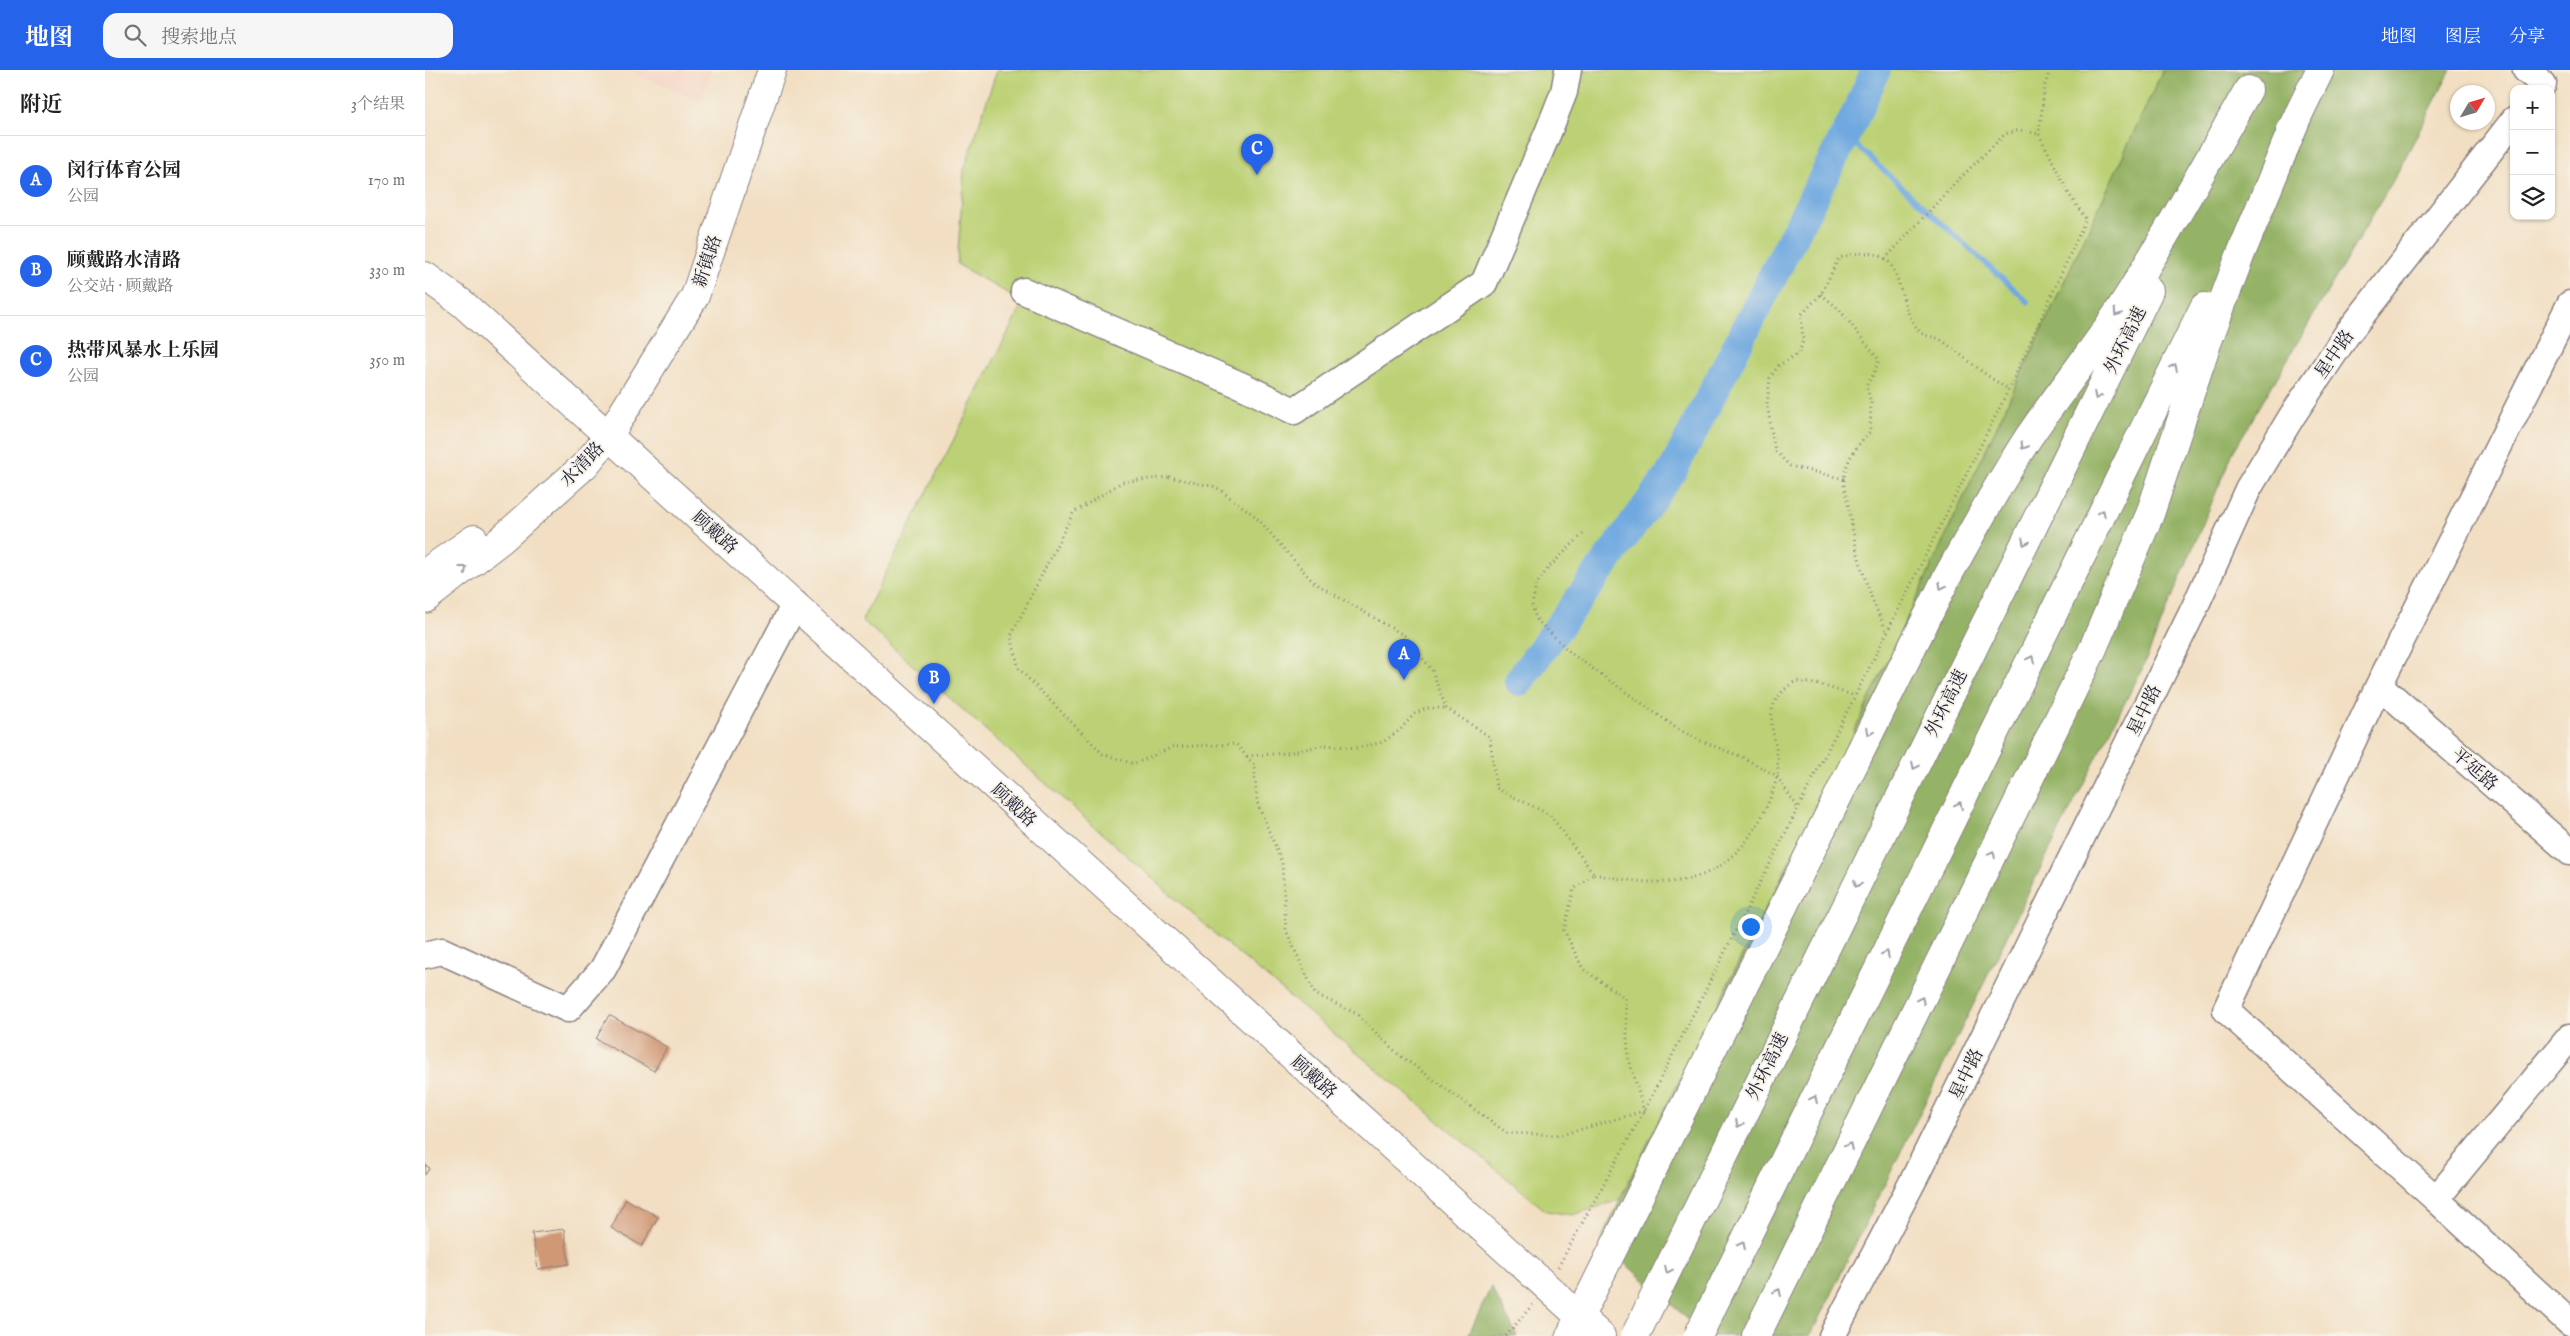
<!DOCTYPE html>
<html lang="zh">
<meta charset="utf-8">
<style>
:root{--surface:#fff;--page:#f6f6f6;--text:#222;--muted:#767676;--line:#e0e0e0;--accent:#2563eb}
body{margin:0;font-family:"IM FELL English","Noto Serif SC",serif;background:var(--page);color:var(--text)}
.controls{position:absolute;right:15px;top:15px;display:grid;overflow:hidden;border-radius:10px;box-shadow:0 1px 4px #0004}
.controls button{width:45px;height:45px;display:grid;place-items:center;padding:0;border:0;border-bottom:1px solid var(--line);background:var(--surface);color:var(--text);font:25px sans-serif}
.compass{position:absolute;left:2025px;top:15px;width:45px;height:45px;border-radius:50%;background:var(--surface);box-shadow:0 1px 4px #0004;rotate:52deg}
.you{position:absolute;left:1325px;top:856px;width:18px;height:18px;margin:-12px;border:4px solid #fff;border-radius:50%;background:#1a73e8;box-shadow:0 0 0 8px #1a73e833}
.badge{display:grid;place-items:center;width:32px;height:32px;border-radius:50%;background:var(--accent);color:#fff;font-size:16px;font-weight:700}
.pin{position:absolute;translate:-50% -41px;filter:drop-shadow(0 1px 2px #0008)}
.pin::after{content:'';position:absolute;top:26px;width:18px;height:15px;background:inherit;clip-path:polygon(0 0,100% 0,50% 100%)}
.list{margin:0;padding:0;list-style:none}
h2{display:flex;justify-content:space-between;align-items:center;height:65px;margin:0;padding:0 20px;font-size:21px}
h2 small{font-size:16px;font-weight:400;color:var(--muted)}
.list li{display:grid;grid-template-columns:32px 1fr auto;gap:15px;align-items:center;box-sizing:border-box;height:90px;padding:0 20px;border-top:1px solid var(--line)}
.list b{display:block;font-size:19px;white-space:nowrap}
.list p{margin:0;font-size:16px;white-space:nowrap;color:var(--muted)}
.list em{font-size:16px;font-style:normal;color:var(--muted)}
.icon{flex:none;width:28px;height:28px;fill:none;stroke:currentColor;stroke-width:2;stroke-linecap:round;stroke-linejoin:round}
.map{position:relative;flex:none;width:2145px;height:1266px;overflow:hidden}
header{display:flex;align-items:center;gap:30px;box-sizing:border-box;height:70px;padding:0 25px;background:var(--accent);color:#fff}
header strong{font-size:24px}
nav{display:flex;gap:28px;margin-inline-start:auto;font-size:18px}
.search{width:350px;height:45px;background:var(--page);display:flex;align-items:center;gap:12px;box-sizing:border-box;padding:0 18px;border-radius:15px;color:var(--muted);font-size:19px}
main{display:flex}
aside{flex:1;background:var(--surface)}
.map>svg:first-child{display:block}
.built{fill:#f5d3c2}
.green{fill:#bcd175;stroke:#6f7a58}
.forest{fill:#95b366;stroke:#5c6a50}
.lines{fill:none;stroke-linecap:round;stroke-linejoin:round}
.stream{stroke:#70a9e0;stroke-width:5}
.river{stroke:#70a9e0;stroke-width:30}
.building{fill:#d09874}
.minor-casing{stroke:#8a807f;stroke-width:29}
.major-casing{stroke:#8a807f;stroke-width:30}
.highway-casing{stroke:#8a807f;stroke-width:30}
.path{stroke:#8a807f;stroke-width:3;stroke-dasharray:1 4;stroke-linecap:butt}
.minor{stroke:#fff;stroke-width:26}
.major{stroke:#fff;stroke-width:28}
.highway{stroke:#fff;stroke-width:28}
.highway-bridge-casing{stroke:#8a807f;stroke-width:30;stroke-linecap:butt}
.highway-bridge{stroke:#fff;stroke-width:28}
.oneway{stroke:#9c9ca7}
.labels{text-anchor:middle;stroke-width:4;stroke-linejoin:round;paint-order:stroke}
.street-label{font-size:18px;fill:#22223b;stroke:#f7f3e8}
</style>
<header>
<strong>地图</strong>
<div class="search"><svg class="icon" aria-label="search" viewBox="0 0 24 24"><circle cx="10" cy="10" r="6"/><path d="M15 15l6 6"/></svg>搜索地点</div>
<nav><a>地图</a><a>图层</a><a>分享</a></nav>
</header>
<main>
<aside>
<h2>附近<small>3个结果</small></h2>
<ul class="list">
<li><span class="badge">A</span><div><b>闵行体育公园</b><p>公园</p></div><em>170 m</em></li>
<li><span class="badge">B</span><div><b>顾戴路水清路</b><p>公交站 · 顾戴路</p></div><em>330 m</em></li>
<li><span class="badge">C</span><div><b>热带风暴水上乐园</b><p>公园</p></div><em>350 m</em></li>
</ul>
</aside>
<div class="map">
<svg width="2145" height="1266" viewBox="0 0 2145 1266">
<rect width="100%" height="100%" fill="#f7f3e8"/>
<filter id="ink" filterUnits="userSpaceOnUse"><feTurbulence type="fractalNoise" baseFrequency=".02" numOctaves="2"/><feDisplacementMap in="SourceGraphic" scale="10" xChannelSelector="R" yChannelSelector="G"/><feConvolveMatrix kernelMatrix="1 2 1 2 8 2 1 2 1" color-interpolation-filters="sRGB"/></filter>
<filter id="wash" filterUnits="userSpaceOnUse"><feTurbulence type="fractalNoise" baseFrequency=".0096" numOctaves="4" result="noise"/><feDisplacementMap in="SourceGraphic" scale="20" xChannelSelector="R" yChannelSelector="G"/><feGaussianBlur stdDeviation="1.12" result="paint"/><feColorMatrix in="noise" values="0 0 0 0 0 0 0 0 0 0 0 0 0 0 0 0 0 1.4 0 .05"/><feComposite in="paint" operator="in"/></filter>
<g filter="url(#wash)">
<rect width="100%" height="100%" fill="#f2dfc3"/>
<!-- built -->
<path class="built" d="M201 0H286L276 31Z"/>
<!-- green -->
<path class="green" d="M572 0H1738L1425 671 1194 1130 1148 1145 1121 1141 790 864 437 550 596 237 591 228 532 194 539 100Z"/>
<!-- forest -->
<path class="forest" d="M1738 0H2026L1970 107 1808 382 1717 599 1624 781 1385 1266H1282L1175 1171 1425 671Z
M1066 1217 1092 1266H1043Z"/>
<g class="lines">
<!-- stream -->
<path class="stream" d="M1420 65 1603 232"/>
<!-- river -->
<path class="river" d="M1094 611 1248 400 1428 50 1451 0"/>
</g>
<g id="blocks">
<!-- building -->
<path class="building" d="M184 945 242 977 229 1001 171 969Z
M0 1095 5 1098 0 1105Z
M201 1129 233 1147 217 1176 186 1158Z
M139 1159 144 1194 113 1199 107 1163Z"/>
</g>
</g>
<g filter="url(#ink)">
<use href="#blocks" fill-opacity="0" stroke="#8a807f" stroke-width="1"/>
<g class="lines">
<defs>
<path id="minor" d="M2101 0 2118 14 2114 19
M599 221 822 318 869 341 1059 213 1124 60 1139 22 1143 0
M1954 615 2145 782
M0 885 17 881 143 939 178 899 370 534
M2145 967 2011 1129 2145 1253
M2011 1129 1801 940 1954 615 2145 234
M1407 1266 1490 1107 1644 793 1768 541 1823 419 1867 346 1922 264 2089 50"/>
<path id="major" d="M0 206 37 233 1176 1266
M0 503 49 469
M0 529 76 470 160 395 183 367 270 226 347 0"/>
<path id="highway" d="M1865 62 1895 0
M1454 770 1724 221
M1505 794 1779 237
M1145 1266 1521 509C1547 462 1573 414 1603 368 1633 323 1668 282 1697 236 1742 165 1782 92 1823 20
M1331 1266 1666 583 1725 444 1781 276 1815 186 1873 45"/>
</defs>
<!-- minor casing -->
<use href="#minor" class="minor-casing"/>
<!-- major casing -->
<use href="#major" class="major-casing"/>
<!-- highway casing -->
<use href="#highway" class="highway-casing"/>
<!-- path -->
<path class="path" d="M1460 189 1532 111 1580 64 1595 60 1614 64
M1396 224 1414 239 1454 290 1448 305 1441 316 1446 332 1445 362C1433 374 1419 392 1419 411 1419 421 1423 431 1424 441 1431 482 1442 524 1462 561
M744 407 791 417 830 446 888 512 980 566 1007 600 1021 638 1065 667 1071 718 1125 745 1169 804 1149 819 1139 860 1158 899 1200 928 1203 986 1219 1041 1136 1065 1082 1063 973 984 932 944 890 924 861 860 857 793 832 732 829 695 811 674 748 677 709 694 678 684 594 599 586 566 648 443 697 412Z
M1419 409 1365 396 1350 381 1342 334 1345 308 1353 296 1374 283 1378 271 1376 245 1396 224 1414 188C1487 165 1464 227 1495 262 1500 267 1510 266 1516 270 1541 287 1556 304 1584 319
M1158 464 1124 497 1111 515 1107 535 1111 549 1147 584 1253 659 1274 670 1317 687 1352 706 1372 737
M822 686 862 683 900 675 932 678 958 672 975 660 989 644 1002 638H1021
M1169 804C1237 818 1293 821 1332 755 1340 742 1349 721 1352 706 1358 667 1326 639 1371 611L1396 615 1430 626
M1133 1197 1219 1041 1430 626 1584 319 1661 149 1645 126 1614 64 1620 15 1625 0
M1081 1266 1109 1233"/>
<!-- minor -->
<use href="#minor" class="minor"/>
<!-- major -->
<use href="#major" class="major"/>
<!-- highway -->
<use href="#highway" class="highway"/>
<defs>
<path id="highway-bridge" d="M1210 1266 1454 770
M1273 1266 1505 794"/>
</defs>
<!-- highway-bridge casing -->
<use href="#highway-bridge" class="highway-bridge-casing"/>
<!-- highway-bridge -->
<use href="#highway-bridge" class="highway-bridge"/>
</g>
<!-- one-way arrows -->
<defs><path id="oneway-chevron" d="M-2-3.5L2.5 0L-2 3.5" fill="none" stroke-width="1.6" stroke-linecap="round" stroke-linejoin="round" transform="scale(1.25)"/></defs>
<g class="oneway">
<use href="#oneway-chevron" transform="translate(1692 243) rotate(124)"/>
<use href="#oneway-chevron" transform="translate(1749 297) rotate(-64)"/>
<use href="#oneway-chevron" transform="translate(1672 326) rotate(116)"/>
<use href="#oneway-chevron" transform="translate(1599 376) rotate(122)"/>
<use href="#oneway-chevron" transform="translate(1677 443) rotate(-64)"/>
<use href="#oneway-chevron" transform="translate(1600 472) rotate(116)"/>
<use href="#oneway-chevron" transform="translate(39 499) rotate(-38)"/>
<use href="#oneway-chevron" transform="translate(1517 516) rotate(116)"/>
<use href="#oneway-chevron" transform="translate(1606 589) rotate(-64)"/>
<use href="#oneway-chevron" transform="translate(1445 662) rotate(116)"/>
<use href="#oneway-chevron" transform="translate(1490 696) rotate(116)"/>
<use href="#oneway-chevron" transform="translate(1534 735) rotate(-64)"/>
<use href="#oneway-chevron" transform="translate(1567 784) rotate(-64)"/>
<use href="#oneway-chevron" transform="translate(1432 814) rotate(116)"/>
<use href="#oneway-chevron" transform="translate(1461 884) rotate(-64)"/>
<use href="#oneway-chevron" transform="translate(1496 930) rotate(-64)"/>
<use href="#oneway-chevron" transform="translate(1389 1029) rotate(-64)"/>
<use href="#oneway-chevron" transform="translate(1314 1054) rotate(116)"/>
<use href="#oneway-chevron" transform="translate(1424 1076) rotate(-64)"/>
<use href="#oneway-chevron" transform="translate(1317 1175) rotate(-64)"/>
<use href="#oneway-chevron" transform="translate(1243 1200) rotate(116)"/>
<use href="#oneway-chevron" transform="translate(1353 1222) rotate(-64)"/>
</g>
</g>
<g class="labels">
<!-- street labels -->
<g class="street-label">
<text transform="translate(282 191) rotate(-71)" y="6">新镇路</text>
<text transform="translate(1700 270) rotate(-64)" y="6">外环高速</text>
<text transform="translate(1909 284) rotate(-55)" y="6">星中路</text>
<text transform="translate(157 394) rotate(-46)" y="6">水清路</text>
<text transform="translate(290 462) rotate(42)" y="6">顾戴路</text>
<text transform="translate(1521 633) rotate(-64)" y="6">外环高速</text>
<text transform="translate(1719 640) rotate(-64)" y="6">星中路</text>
<text transform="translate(2050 699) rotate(41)" y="6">平延路</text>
<text transform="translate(589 735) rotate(43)" y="6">顾戴路</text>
<text transform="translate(1342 996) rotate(-64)" y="6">外环高速</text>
<text transform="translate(1541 1004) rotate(-64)" y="6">星中路</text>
<text transform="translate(889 1007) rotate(42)" y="6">顾戴路</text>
</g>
</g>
</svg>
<div class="controls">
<button>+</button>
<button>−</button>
<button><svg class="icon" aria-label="layers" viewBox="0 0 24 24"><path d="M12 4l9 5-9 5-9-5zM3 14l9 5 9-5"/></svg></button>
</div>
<svg class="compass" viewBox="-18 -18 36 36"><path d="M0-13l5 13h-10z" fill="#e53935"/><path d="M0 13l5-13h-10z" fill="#767676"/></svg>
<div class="you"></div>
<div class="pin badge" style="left:979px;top:610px">A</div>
<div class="pin badge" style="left:509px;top:634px">B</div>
<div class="pin badge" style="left:832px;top:105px">C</div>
</div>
</main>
